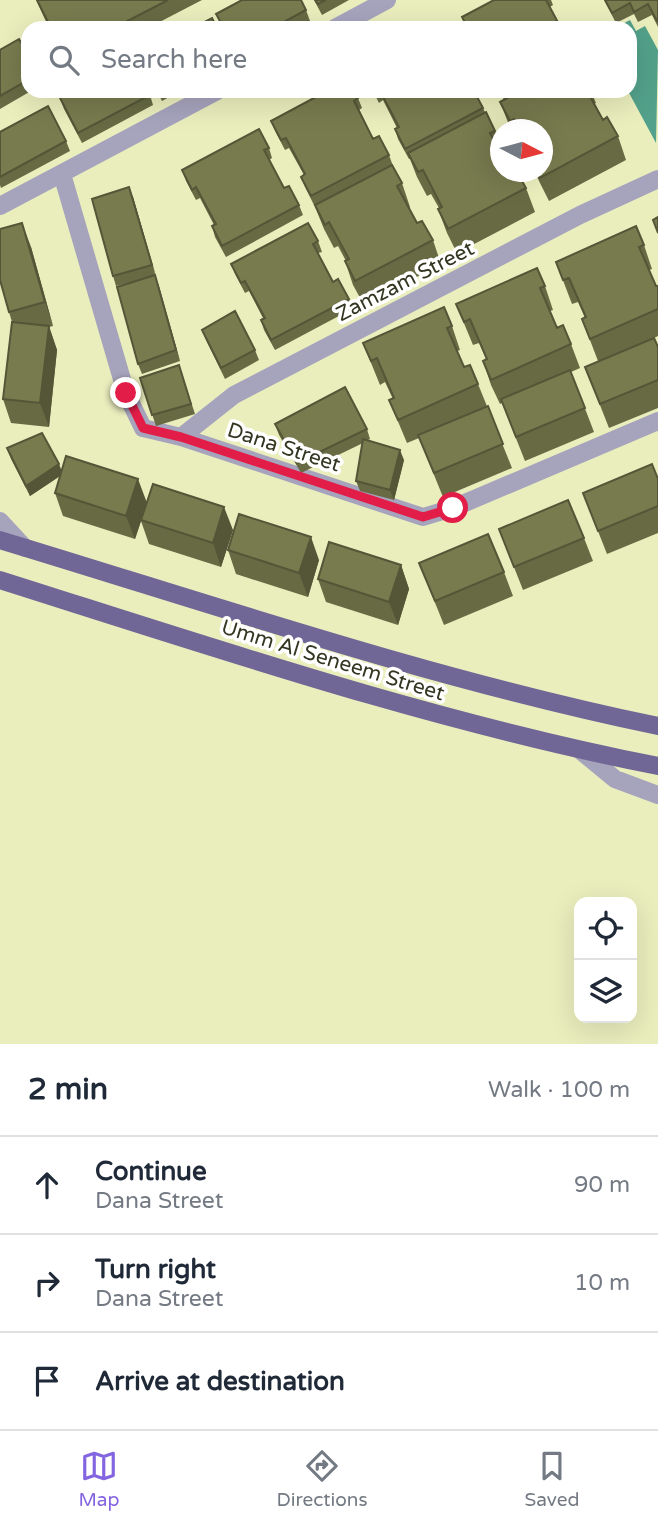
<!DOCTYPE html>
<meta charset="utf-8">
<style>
:root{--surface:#fff;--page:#f2f2f3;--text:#1f2937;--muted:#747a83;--line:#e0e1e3;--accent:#8465e0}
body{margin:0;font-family:"Varela Round",sans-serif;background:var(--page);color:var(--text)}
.controls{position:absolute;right:21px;bottom:21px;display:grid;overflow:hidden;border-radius:14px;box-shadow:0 7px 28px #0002}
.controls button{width:63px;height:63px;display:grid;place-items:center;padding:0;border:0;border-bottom:2px solid var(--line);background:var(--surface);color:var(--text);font:35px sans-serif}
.compass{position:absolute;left:490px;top:119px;width:63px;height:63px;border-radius:50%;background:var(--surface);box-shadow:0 7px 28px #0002;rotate:96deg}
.stop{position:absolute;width:21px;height:21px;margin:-16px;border:5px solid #e11d48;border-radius:50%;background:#fff}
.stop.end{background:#e11d48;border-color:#fff;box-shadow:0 2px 7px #0008}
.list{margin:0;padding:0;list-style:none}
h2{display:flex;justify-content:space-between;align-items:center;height:91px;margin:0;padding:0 28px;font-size:30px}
h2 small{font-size:23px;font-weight:400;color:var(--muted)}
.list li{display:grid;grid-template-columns:46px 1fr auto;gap:21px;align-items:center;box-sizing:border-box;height:98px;padding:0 28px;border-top:2px solid var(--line)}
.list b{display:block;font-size:26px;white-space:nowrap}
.list p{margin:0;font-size:23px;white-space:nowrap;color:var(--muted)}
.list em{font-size:23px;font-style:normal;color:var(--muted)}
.icon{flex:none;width:38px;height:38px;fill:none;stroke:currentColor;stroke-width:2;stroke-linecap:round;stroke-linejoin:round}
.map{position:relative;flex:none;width:658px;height:1044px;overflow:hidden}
.search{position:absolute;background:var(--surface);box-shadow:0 7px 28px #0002;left:21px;right:21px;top:21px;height:77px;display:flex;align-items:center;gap:18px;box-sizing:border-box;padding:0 24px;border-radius:21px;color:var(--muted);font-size:26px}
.sheet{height:385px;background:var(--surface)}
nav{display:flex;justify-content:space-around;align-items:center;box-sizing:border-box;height:98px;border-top:2px solid var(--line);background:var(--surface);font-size:19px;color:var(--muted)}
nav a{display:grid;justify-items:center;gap:4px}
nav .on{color:var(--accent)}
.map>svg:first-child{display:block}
.water{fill:#53a18a}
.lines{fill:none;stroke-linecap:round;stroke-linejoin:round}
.minor{stroke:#a6a3bd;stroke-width:18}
.major{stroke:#706797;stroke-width:18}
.wall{fill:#676a43}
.shaded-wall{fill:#545637}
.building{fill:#787b4e;stroke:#545637;stroke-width:2}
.route{stroke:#e11d48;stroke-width:9}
.labels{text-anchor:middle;stroke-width:7;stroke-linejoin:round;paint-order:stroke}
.street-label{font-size:21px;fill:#343622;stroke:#fff}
</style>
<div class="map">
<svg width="658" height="1044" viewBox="0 0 658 1044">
<rect width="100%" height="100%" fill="#eaeebd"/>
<!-- water -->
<path class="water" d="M630 20 636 31 645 26 658 50 656 143 628 91 630 28H615Z"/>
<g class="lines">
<!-- minor -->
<path class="minor" d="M335 28 387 0
M62 174 126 393 143 428 181 437 423 517 453 508 658 421
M0 206 217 91
M181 437 234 395 580 215 658 179
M0 521 25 548
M581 751 615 779 658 795"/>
<!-- major -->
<path class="major" d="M0 540C218 606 435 680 658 726
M0 580C218 649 434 722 658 766"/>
</g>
<!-- wall -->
<path class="wall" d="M36 0H202L148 28H49Z
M314 0H349L322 15Z
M494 0H551L553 5 550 7 561 28H467L462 17Z
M604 0H658V27L652 15 638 22 634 14 616 23Z
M306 10 310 21 296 28H222L216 14Z
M0 50 28 54V91H31L0 109Z
M157 91H180L162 101Z
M373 91H474L495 131 500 145V172L526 188 535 212 457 253 447 233 438 209 439 208 431 194 427 196 417 177 410 159H409L398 139 395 129 397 128 383 100 379 103Z
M500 91H591L596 103 594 104 603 120 618 136 626 160 549 201 539 181 535 172H542V130H511L500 102 504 100Z
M150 95 153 105 82 143 64 109 60 98Z
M358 98 362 108 359 110 373 139 389 155 393 166 402 183 410 207 409 208 417 223 433 240 441 264 364 305 353 285 345 261H346L338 246 334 248 324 229 315 207 305 187 301 177 304 175 289 148 285 150 275 131 271 121Z
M0 132 66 141 70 151 1 188 0 185Z
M269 148 272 158 269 160 284 188 299 205 303 215 226 257 215 237 212 226 214 225 200 198 196 200 186 181 182 170Z
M133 197 180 361 142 374 138 364 144 279 116 286 113 276Z
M318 241 322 252 318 253 333 282 349 299 352 309 275 350 264 330 261 320 263 318 249 291 245 293 235 274 231 264Z
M644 245 652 269 649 270 656 286H658V336L654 338 658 347V408L609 428 585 367 598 361 582 319 585 318 578 302 572 304 556 262Z
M31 247 53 326 49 327 57 350 49 427 11 423 3 399 12 322 9 312Z
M545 286 553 310 550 311 557 328 571 344 580 368 571 372 594 432 525 461 502 403 500 404 491 385 483 361 486 359 479 343 473 345 456 304Z
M452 326 460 350 457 351 464 367 478 384 512 468 443 497 419 438 407 443 389 400 393 399 385 382 380 385 363 343Z
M202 330 255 350 259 360 225 379 206 340Z
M179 365 195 414 156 426 140 378Z
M275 424 367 429 370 439 368 440 404 460 394 500 360 491 356 481 363 443 301 473 279 435Z
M7 448 61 471 147 502 233 530 221 567 149 544 141 521 135 539 63 516 55 493 60 476 30 496 11 459Z
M658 479V533L607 554 583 493Z
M499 529 584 538 593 561 523 590Z
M228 550 319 560 308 597 236 574Z
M419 563 504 572 513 596 444 625Z
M401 565 409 589 398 625 326 602 318 579Z"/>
<!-- shaded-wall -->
<path class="shaded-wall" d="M129 187 133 197 156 276 152 265Z
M22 223 31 247 53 326 45 302Z
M155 275 159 286 180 361 176 350Z
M49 326 57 350 49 427 40 403Z
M400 450 404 460 394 500 390 490Z
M59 464 63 474 30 496 26 486Z
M138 479 147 503 135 539 126 516Z
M224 507 233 530 221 567 213 543Z
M311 537 319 560 308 597 299 573Z
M401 565 409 589 398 625 389 602Z"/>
<!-- building -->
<path class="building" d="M37 0H168L114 28H51Z
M242 0H301L306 10 273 28H224L216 14Z
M315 0H326L318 4Z
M494 0H546L561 28H468L462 17Z
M605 0H658V21H657L648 4 634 12 630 3 612 13Z
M212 18 217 28H193Z
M19 39 28 54V80L0 96V50Z
M74 91H148L150 95 78 133 60 98Z
M327 91H354L358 98 354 101 373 139 379 136 389 155 311 196 301 177 305 174 286 138 281 140 271 121Z
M380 91H474L483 108 405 149 395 129 399 127Z
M520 91H587L603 120 607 117 618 136 540 178 537 172H542V130H520L514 119 510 121 500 102Z
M48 106 66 141 0 177V132Z
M486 112 495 131 490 133 500 152V172H517L526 188 448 229 438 209 442 207 423 170 418 172 408 153Z
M259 129 269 148 264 150 284 188 289 186 299 205 222 246 212 226 216 224 196 187 192 190 182 170Z
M392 165 402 183 397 186 417 223 422 221 433 240 355 281 345 261 349 259 329 222 325 225 315 205Z
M129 187 152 265 113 276 92 199Z
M658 217V233L653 220Z
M22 223 45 302 9 312 0 280V229Z
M308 223 318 241 313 244 333 282 338 279 349 299 271 340 261 320 265 318 245 281 241 283 231 264Z
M636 226 644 245 639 247 656 286H658V309L590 339 582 319 586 317 569 278 563 280 556 262Z
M537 268 545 286 540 288 557 328 563 325 571 344 491 380 483 361 487 359 470 319 464 322 456 304Z
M155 275 176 350 138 364 117 287Z
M444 307 452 326 447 328 464 367 470 365 478 384 398 420 389 400 394 398 377 358 371 361 363 343Z
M235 311 255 350 221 368 202 330Z
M12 322 49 326 40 403 3 399Z
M654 338 658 347V380L600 404 585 367Z
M179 365 191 404 152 415 140 378Z
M570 370 585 408 516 437 501 399Z
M345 387 367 429 297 463 275 424Z
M488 406 503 444 434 473 418 435Z
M42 433 59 464 26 486 7 448Z
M363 439 400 450 390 490 356 481Z
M66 456 138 479 126 516 55 493Z
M652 464 658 479V506L598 531 583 493Z
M153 484 224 507 213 543 141 520Z
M568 500 584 538 514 567 499 529Z
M239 514 311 537 299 573 228 550Z
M488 534 504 572 435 601 419 563Z
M329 542 401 565 389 602 318 579Z"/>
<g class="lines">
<!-- route -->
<path class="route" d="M126 393 143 428 181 437 423 517 453 508"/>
</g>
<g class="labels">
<!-- street labels -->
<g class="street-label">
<text transform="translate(405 281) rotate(-27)" y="7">Zamzam Street</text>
<text transform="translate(284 447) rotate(18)" y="7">Dana Street</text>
<text transform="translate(333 660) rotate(17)" y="7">Umm Al Seneem Street</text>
</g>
</g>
</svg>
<div class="controls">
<button><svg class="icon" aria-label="locate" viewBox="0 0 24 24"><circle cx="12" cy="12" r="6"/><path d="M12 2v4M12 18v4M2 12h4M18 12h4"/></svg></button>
<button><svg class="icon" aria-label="layers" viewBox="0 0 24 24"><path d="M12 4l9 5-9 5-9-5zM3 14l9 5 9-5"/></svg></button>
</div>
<svg class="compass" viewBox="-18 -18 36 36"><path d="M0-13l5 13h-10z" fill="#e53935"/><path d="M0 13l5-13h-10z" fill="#747a83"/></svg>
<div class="stop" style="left:453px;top:508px"></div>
<div class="stop end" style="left:126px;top:393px"></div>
<div class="search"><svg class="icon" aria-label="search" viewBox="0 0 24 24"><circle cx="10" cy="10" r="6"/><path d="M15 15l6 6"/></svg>Search here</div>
</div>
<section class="sheet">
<h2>2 min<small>Walk · 100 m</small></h2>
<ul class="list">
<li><svg class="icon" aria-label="ahead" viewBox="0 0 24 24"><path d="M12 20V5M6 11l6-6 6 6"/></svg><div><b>Continue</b><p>Dana Street</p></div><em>90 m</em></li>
<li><svg class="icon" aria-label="right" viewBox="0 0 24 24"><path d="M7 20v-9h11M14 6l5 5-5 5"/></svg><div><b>Turn right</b><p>Dana Street</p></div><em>10 m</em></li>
<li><svg class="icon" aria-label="arrive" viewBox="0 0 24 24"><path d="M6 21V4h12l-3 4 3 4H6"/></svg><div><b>Arrive at destination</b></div></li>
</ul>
</section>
<nav>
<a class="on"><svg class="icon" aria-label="map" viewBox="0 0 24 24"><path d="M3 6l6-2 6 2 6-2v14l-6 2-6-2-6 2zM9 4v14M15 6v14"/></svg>Map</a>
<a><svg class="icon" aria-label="directions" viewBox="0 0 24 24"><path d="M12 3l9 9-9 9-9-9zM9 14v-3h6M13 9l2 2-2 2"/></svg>Directions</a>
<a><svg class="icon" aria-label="saved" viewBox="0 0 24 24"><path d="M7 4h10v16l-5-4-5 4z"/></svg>Saved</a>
</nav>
